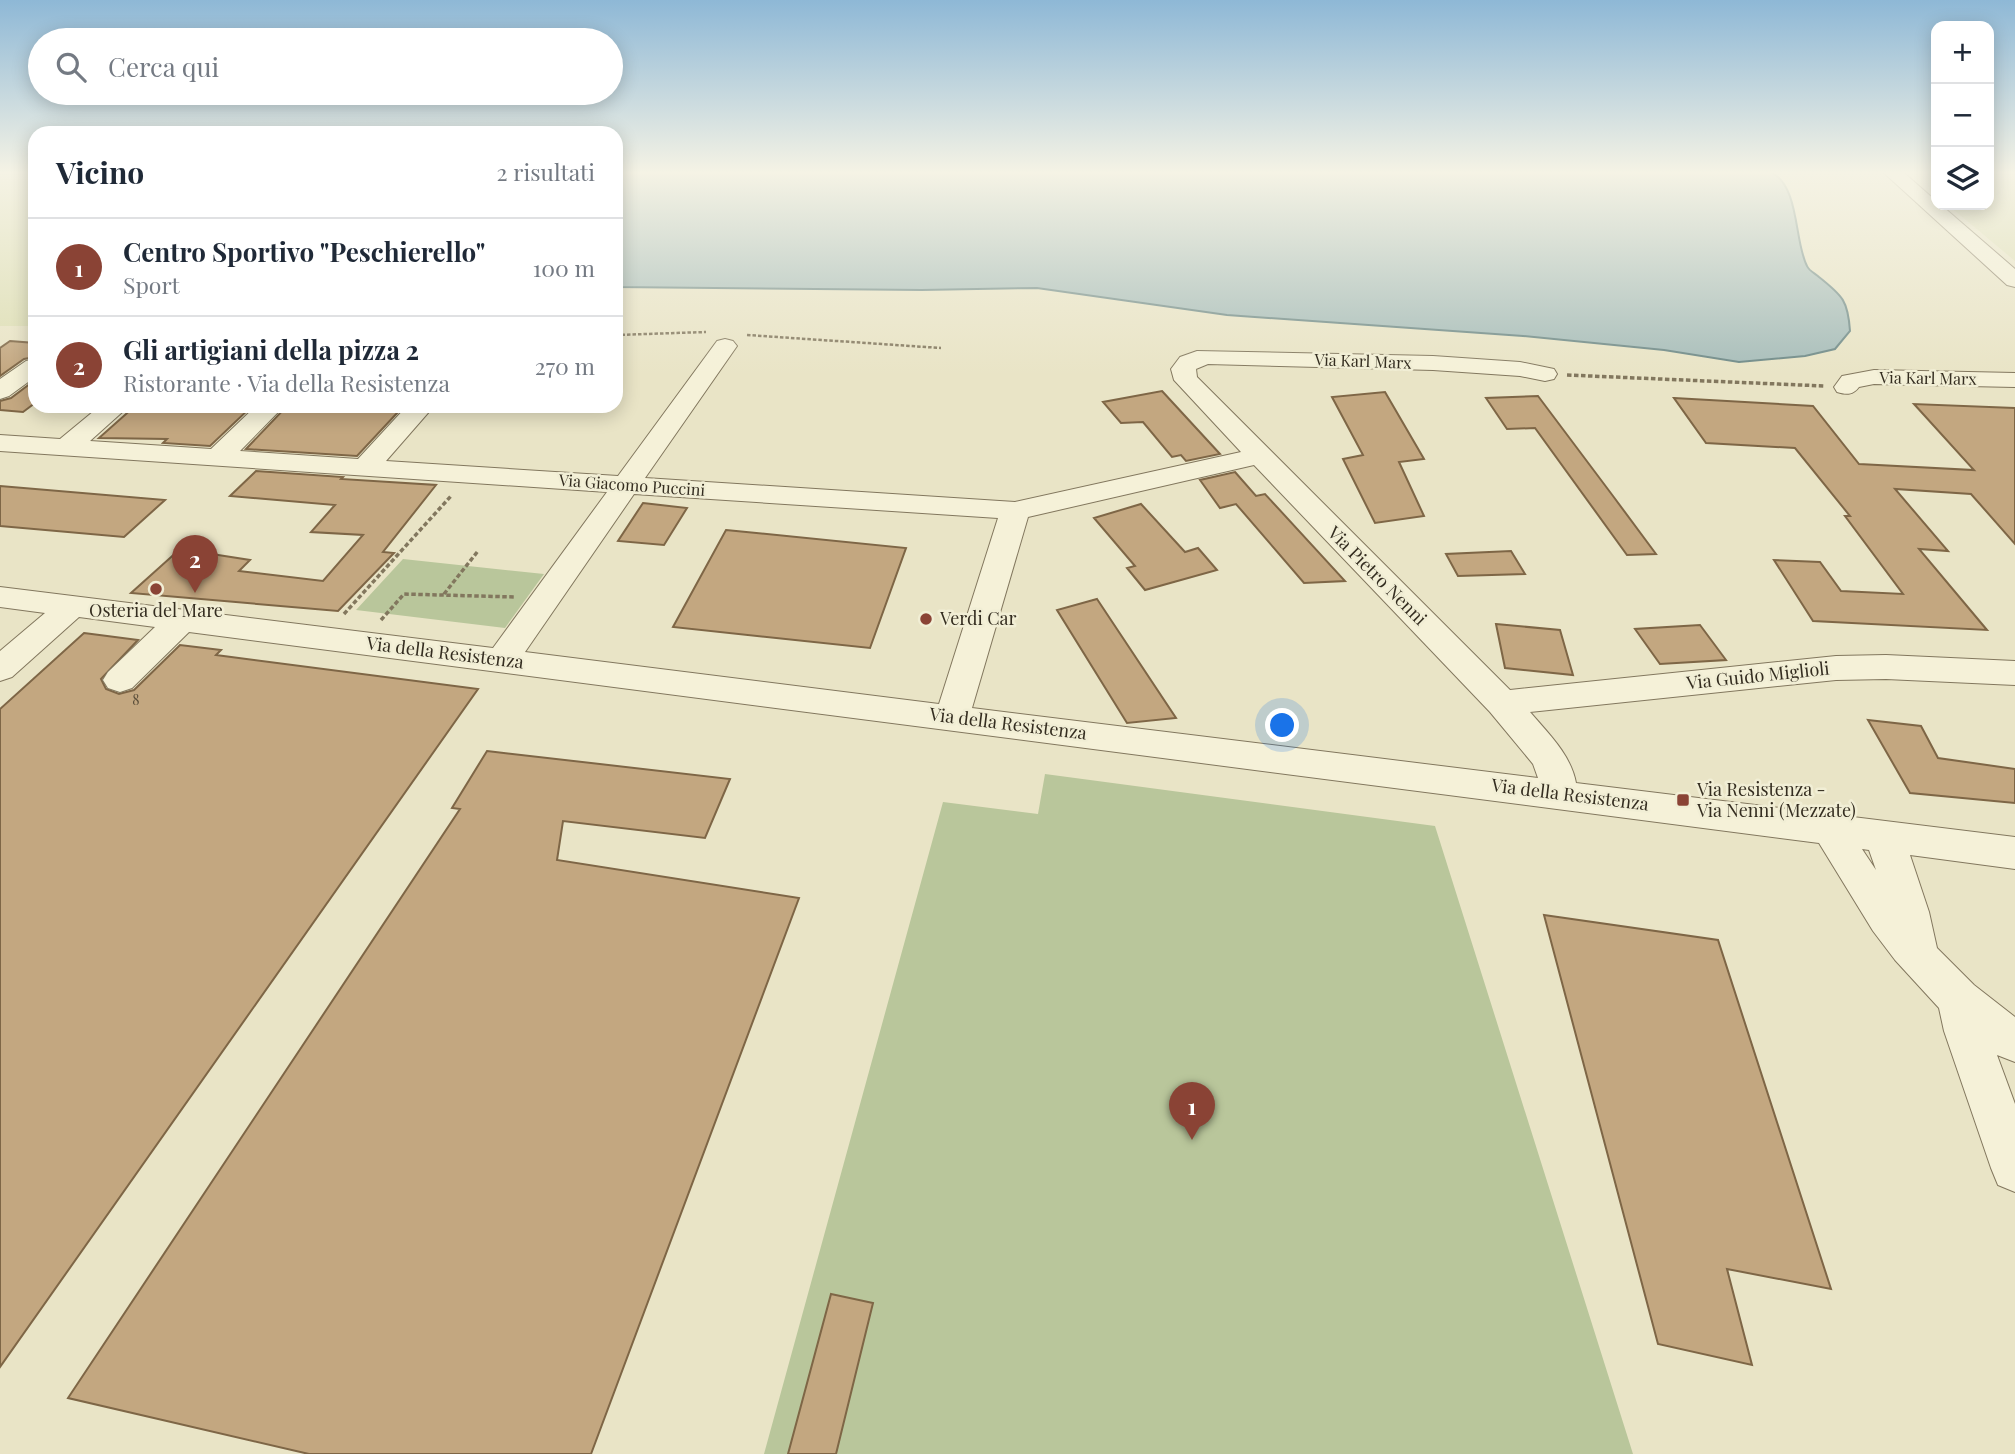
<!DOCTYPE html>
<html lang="it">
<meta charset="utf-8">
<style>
:root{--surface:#fff;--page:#f6f6f7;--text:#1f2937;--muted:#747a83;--line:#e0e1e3;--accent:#8a4335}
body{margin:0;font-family:"Playfair Display",serif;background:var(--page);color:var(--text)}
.controls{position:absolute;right:21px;top:21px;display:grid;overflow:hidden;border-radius:14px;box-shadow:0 4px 18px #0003}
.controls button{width:63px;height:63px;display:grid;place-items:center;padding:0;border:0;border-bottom:2px solid var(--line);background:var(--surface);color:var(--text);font:35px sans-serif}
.you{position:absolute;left:1283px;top:726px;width:24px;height:24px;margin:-18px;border:5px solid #fff;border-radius:50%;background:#1a73e8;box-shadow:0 0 0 10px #1a73e833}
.badge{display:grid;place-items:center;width:46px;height:46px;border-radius:50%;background:var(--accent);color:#fff;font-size:23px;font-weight:700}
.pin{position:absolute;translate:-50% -58px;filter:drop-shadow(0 2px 4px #0008)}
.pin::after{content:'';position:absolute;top:37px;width:24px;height:21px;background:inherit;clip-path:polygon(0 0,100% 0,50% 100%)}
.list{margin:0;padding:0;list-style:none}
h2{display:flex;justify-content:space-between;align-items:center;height:91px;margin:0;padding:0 28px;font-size:30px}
h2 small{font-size:23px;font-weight:400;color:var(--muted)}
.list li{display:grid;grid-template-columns:46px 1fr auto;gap:21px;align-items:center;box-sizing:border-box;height:98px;padding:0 28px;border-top:2px solid var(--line)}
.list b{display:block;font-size:26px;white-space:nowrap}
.list p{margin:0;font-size:23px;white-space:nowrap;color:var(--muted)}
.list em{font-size:23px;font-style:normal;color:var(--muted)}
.icon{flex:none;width:38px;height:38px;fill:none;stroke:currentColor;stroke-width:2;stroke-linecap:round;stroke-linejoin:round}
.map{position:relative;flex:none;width:2015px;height:1454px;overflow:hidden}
.search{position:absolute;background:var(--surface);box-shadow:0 4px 18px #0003;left:28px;top:28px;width:595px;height:77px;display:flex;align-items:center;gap:18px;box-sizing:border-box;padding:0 24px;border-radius:38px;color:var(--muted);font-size:26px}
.panel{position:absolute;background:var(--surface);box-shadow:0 4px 18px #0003;left:28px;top:126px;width:595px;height:287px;border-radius:21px}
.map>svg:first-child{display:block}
.farmland{fill:#dddeb4}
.green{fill:#b9c69b}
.water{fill:#a7bdba;stroke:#6f8a88;stroke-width:2}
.building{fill:#c3a780;stroke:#7e6646;stroke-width:2}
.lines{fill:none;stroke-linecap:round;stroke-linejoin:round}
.minor-casing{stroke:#82775e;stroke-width:2}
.path-far1{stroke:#82775e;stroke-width:2.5;stroke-dasharray:3.5 2;stroke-linecap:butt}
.path{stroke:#82775e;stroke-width:3.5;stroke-dasharray:4.5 2.5;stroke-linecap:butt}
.minor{fill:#f5f1d8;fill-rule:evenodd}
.poi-dot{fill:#8a4335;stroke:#f1eed5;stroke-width:2.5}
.labels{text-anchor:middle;stroke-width:5;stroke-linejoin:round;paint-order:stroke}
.number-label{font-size:14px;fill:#584c38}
.far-street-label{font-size:16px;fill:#342d20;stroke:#f1eed5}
.street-label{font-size:18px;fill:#342d20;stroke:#f1eed5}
.poi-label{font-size:18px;fill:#342d20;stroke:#f1eed5;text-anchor:start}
</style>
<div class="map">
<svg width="2015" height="1454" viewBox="0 0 2015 1454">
<rect width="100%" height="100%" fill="#e9e4c6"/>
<!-- farmland -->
<path class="farmland" d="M0 172H35V326H0Z
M1989 172H2015V261L1948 205H1989Z"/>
<!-- green -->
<path class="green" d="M403 559 544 574 505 628 356 610Z
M1045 774 1435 826 1633 1454H764L943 802 1038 814Z"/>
<!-- water -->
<path class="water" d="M616 172H1771C1800 187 1794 241 1807 266 1809 271 1816 274 1819 277 1843 296 1848 301 1850 331L1835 349 1805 356 1739 362 1664 350 1523 336 1227 315 1037 288 922 290 616 287Z"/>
<!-- building -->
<path class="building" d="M10 341 35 343V357L24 359 0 376V348Z
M35 380V403L23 412 0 410V401L11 398Z
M1162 391 1220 454 1186 461 1181 455 1172 457 1143 422 1121 423 1103 402Z
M1385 392 1424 459 1399 462 1424 516 1375 523 1343 459 1363 455 1332 397Z
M1538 396 1613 496 1656 554 1627 555 1535 428 1507 429 1486 398Z
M1674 398 1813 406 1859 464 1974 470 1914 404 2015 408V544L1971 494 1895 489 1948 551 1919 549 1987 630 1813 621 1774 560 1820 562 1841 591 1903 594 1845 516H1850L1795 448 1706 443Z
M135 406H197L250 408 210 446 163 443 167 439 99 438Z
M287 406H314L398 412 357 456 246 449Z
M256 471 343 477 341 479 436 485 383 552 394 553 338 611 131 593 180 549 250 560 239 571 323 581 363 535 311 532 335 505 230 496Z
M1235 472 1256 496 1265 494 1345 581 1304 583 1236 504 1220 508 1200 480Z
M0 486 165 500 124 537 0 526Z
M643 503 687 508 664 545 618 541Z
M1141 504 1185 552 1198 548 1217 570 1145 590 1127 568 1135 566 1094 518Z
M726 530 906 548 870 648 673 627Z
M1511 551 1525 574 1458 576 1446 554Z
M1097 599 1176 718 1127 723 1057 610Z
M1496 624 1560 630 1573 675 1505 668Z
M1700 625 1726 660 1660 664 1635 629Z
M84 633 138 640 101 679 106 689 119 694 134 690 180 645 221 650 216 655 478 689 0 1367V709Z
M1868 720 1921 726 1938 758 2015 769V803L1910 793Z
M487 751 730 779 705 838 563 821 557 860 799 898 591 1454H309L68 1398 460 809 452 808Z
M1544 915 1718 940 1831 1289 1727 1269 1752 1365 1658 1344Z
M831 1294 873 1303 836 1454H788Z"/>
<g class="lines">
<defs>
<path id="minor" d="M1883 172H1903L1936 201V205H1941L2015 269V287L2007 285Z
M725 339 733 341 737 346 645 478 1015 502 1241 452 1174 380 1171 369 1180 357 1197 351 1433 356 1520 362 1554 369 1557 374 1554 379 1545 381 1520 376 1433 370 1208 364 1196 369 1197 377 1510 690 1836 656 1886 655 2015 661V685L1886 679 1836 680 1530 712C1548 733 1571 755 1576 783L2015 837V869L1910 855 1929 912 1937 948 1974 985 2015 1017V1062L1997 1055 2015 1104V1192L1998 1185 1991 1168 1944 1031 1939 1008 1895 960 1873 931 1819 843 189 632 132 688 120 692 108 688 103 680 108 672 155 627 79 617 12 677 0 681V651L45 613 0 607V587L493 648 607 492 0 451V435L60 439 100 406H129L90 441 211 449 256 406H284L240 451 358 459 407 406H434L386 461 618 476 717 341ZM1254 465 1490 712 1533 764 1538 778 972 708 1028 517ZM634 494 998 518 939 704 525 652ZM1862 849 1869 850 1876 870Z
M35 359V377L9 396 0 399V379L26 361Z
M1874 370 2015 373V387L1874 384 1859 387C1853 395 1847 395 1837 392L1834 387 1842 376Z"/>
</defs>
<!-- minor casing -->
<use href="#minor" class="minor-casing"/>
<!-- path-far1 -->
<path class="path-far1" d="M616 335 706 332
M747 335 941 348"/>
<!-- path -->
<path class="path" d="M1567 375 1824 386
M444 594 478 551
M344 614 451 496
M381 620 404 594 514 597"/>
<!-- minor -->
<use href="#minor" class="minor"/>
</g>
<!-- sky -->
<linearGradient id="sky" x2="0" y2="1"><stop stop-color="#8eb8d6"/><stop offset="0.46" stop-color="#f5f3e5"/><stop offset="1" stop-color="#f5f3e5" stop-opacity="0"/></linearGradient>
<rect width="2015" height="375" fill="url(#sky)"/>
<!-- markers -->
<g class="poi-dot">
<circle cx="156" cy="589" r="7"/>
<circle cx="926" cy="619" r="7"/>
<rect x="1676" y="793" width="14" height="14" rx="3.5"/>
</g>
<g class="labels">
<!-- number labels -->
<g class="number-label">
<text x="136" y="705">8</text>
</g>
<!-- far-street labels -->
<g class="far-street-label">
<text transform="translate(1363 361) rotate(2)" y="6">Via Karl Marx</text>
<text transform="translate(1928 378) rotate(1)" y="6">Via Karl Marx</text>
<text transform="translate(632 485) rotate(4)" y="6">Via Giacomo Puccini</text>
</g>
<!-- street labels -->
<g class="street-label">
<text transform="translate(1377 576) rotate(45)" y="6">Via Pietro Nenni</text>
<text transform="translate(445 653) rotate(7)" y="6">Via della Resistenza</text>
<text transform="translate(1758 676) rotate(-6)" y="6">Via Guido Miglioli</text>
<text transform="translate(1008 724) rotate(7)" y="6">Via della Resistenza</text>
<text transform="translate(1570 795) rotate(7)" y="6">Via della Resistenza</text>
</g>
<!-- poi labels -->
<g class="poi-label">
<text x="156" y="617" text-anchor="middle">Osteria del Mare</text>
<text x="940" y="625">Verdi Car</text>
<text x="1697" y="796">Via Resistenza -<tspan x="1697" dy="21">Via Nenni (Mezzate)</tspan></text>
</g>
</g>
</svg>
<div class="controls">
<button>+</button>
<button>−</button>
<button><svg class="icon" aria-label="layers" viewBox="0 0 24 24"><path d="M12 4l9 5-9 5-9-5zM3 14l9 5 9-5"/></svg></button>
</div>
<div class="you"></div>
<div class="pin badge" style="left:1192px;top:1140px">1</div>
<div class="pin badge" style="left:195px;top:593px">2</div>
<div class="search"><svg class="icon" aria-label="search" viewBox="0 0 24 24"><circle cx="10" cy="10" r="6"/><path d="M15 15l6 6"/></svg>Cerca qui</div>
<section class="panel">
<h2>Vicino<small>2 risultati</small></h2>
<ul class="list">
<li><span class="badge">1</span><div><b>Centro Sportivo &quot;Peschierello&quot;</b><p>Sport</p></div><em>100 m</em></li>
<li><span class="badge">2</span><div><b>Gli artigiani della pizza 2</b><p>Ristorante · Via della Resistenza</p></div><em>270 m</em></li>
</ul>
</section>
</div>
